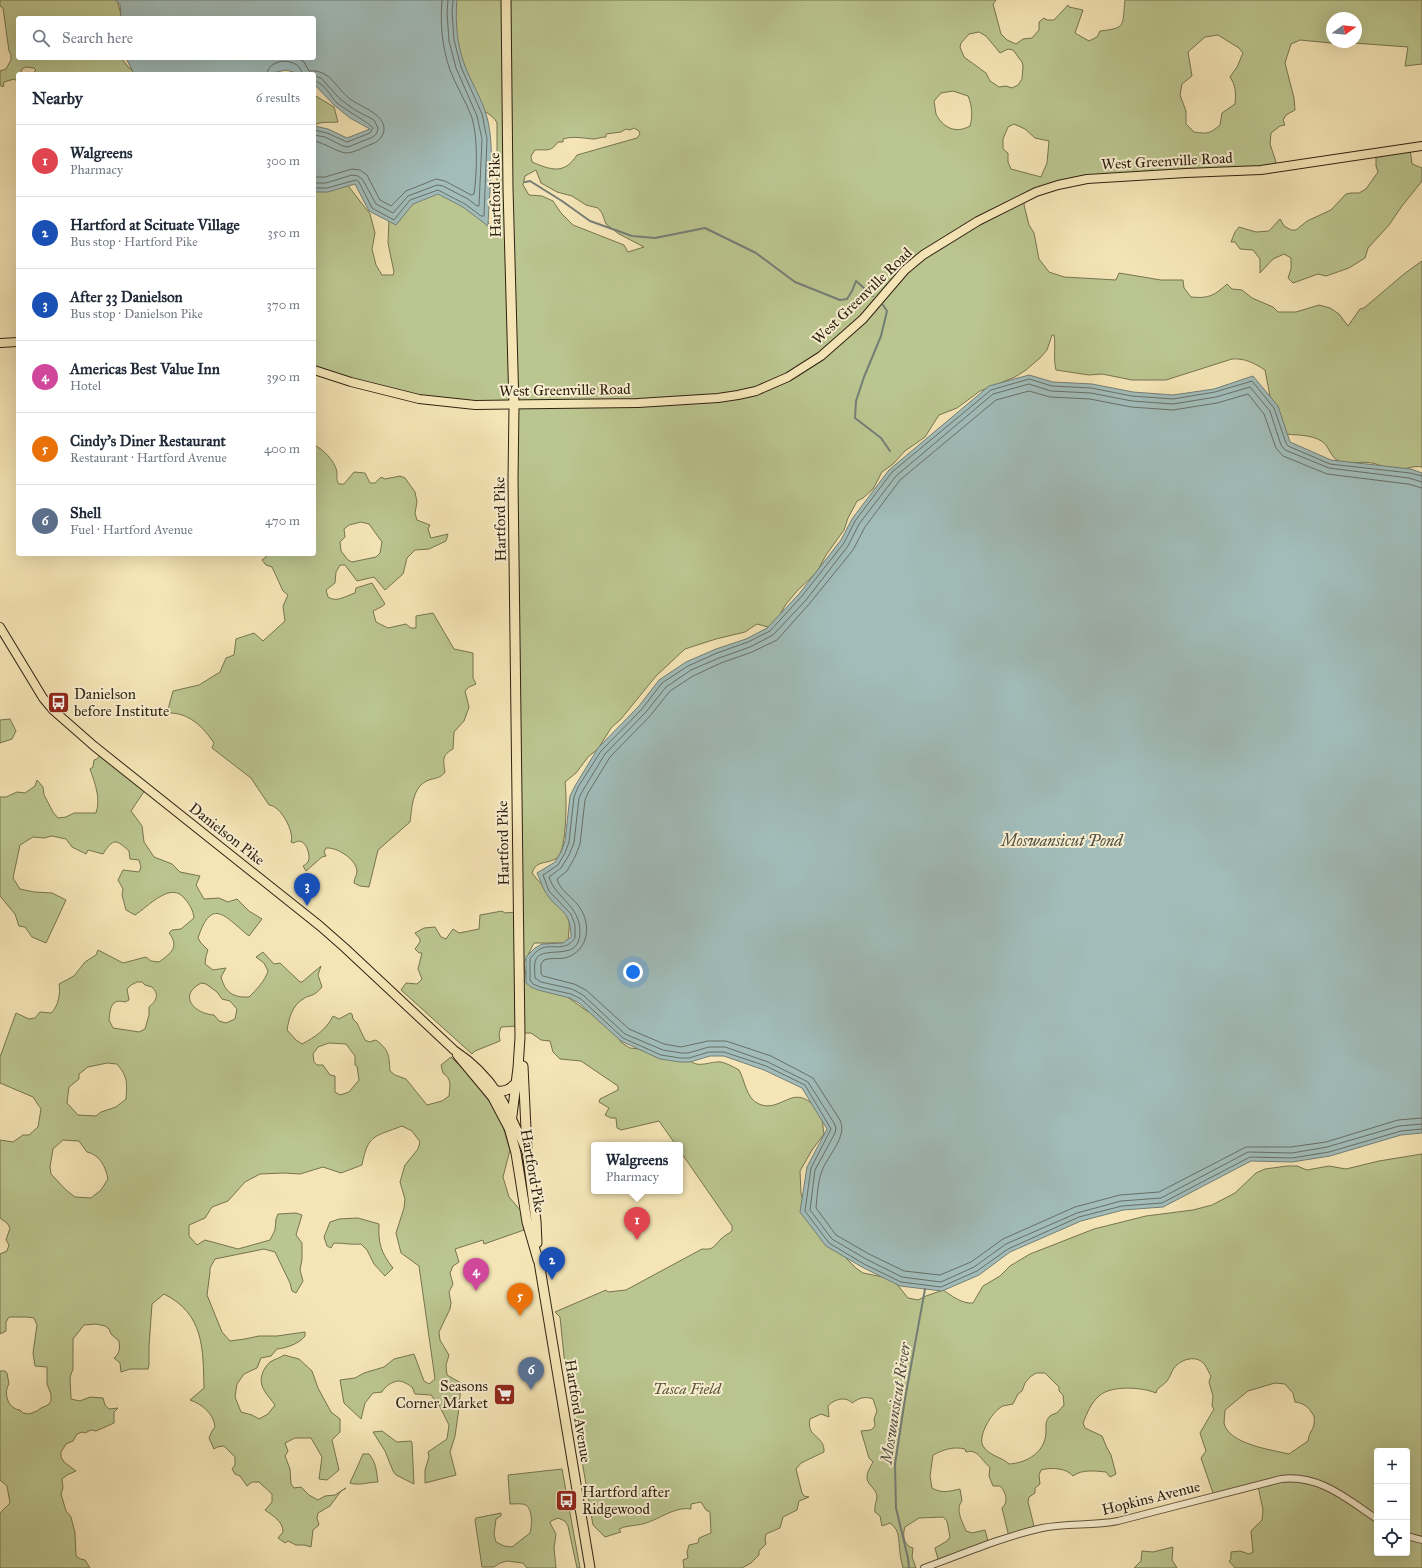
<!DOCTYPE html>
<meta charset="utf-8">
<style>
:root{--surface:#fff;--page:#f6f6f7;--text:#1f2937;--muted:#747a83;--line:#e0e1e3;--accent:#8f2418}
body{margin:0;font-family:"IM FELL Great Primer",serif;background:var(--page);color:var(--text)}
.controls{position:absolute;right:12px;bottom:12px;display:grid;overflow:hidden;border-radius:4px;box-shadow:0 4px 16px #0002}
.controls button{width:36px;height:36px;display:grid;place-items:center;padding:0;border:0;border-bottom:1px solid var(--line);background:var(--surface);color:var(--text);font:20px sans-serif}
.compass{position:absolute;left:1326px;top:12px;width:36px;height:36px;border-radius:50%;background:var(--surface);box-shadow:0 4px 16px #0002;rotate:75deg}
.you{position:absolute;left:633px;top:972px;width:14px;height:14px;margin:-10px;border:3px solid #fff;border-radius:50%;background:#1a73e8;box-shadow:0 0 0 6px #1a73e833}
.badge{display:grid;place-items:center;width:26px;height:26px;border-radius:50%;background:var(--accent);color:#fff;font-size:13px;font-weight:700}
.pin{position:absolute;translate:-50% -33px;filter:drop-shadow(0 1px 2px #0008)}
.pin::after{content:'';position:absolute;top:21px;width:14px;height:12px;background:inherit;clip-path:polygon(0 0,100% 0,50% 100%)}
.popup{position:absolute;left:591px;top:1142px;width:92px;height:52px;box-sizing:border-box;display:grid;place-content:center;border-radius:4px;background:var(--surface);filter:drop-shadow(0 1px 3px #0005);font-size:13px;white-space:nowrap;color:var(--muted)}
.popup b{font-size:15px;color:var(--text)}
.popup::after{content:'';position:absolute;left:50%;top:100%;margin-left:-8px;border:8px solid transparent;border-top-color:var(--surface)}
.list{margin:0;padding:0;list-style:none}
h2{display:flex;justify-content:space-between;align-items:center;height:52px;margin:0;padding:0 16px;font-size:17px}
h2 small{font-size:13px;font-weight:400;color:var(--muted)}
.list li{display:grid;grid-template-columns:26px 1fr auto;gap:12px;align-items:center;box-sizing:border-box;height:72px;padding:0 16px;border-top:1px solid var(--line)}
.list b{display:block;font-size:15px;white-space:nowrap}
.list p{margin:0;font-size:13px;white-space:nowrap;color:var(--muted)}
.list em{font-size:13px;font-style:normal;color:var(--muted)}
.icon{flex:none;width:22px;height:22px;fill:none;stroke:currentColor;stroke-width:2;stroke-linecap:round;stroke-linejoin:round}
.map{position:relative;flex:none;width:1422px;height:1568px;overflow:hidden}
.search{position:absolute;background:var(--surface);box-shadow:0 4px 16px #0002;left:16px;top:16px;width:300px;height:44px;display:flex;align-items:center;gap:10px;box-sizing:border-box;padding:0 14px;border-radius:4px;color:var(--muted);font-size:15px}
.panel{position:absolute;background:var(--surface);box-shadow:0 4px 16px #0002;left:16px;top:72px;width:300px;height:484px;border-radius:4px}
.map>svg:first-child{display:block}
.green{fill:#bbc58f;stroke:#767450;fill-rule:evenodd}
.water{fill:#a1bcb9;stroke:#747e76}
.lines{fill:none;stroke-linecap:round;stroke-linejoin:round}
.shore{stroke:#686f66;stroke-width:1}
.stream{stroke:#747e76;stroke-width:2}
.minor-casing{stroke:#61533b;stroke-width:8}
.major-casing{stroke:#302212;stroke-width:10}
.highway-casing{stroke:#302212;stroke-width:11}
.minor{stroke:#f8eed0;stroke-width:6}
.major{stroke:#f5e5b6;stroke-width:8}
.highway{stroke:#f5e5b6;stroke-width:9}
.labels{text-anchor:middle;stroke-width:4;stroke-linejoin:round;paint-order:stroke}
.street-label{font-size:15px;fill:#302212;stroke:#f8eed0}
.poi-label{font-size:15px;fill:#302212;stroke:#f8eed0;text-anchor:start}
.park-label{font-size:15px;font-style:italic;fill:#5a5338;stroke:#f8eed0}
.water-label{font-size:16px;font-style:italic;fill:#525044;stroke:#f8eed0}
</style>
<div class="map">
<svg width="1422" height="1568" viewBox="0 0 1422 1568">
<rect width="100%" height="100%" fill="#f5e5b6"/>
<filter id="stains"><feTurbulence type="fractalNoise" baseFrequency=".005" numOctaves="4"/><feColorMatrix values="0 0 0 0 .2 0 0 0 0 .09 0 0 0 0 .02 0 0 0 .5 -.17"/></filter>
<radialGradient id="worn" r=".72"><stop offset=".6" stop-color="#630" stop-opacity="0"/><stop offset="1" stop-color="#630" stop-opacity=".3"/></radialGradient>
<!-- green -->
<path class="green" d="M0 0H117L122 18H18V58H121L129 68 138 74H32L36 70 34 68 26 67 22 69 20 74H18V80L17 81 14 79 4 82 3 87 0 85V71L6 69 11 60V55L9 51 3 8 0 6Z
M447 0H996L993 4 1001 34 1007 40 1016 44 1023 39 1032 38 1039 30V22L1044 18 1047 20H1054L1068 5 1069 7 1083 10 1075 33 1089 41 1097 37 1100 31C1127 28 1122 26 1125 0H1422V64L1405 66 1408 47 1354 43 1352 45 1300 40 1291 44 1285 63 1294 98 1295 110 1286 115 1283 120 1285 125 1280 126 1271 133 1270 144 1278 168 1100 176 1025 198 1024 205 1029 225 1034 233 1039 259 1049 272 1064 277 1116 280 1119 273 1161 280H1183L1184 288 1191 297C1209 299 1215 295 1227 284L1232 289 1242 290 1252 298 1273 307 1278 312H1296L1319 305 1330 308 1339 314 1348 326 1360 309 1364 308 1404 274 1422 261V467C1413 465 1404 470 1395 471 1387 471 1380 464 1372 463 1362 461 1352 464 1341 462 1331 459 1330 448 1323 442 1312 434 1294 435 1281 434L1270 396 1265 370C1254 363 1245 358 1232 359L1166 380H1132L1102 374 1089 375 1056 370C1053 358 1056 347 1054 335H1052L1047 350 1041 357 1026 370 1015 377 980 391 957 408 939 415 925 437 905 451 893 464 882 472 873 489 863 498 857 501 848 518 844 530 826 555 817 572 798 590 786 604 775 623 768 627 757 624 745 632 716 639 685 649 656 676 621 719 611 728 598 749 588 757 576 773 565 782C567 795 567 851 557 858 547 865 537 859 532 873 545 891 562 898 569 921 570 927 568 937 568 943H534L524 963 527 982 559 991 587 1011H593L600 1015 622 1043 630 1048 640 1049 689 1060C699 1069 709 1061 721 1062 726 1063 734 1067 739 1070 745 1080 746 1099 759 1104 770 1109 779 1103 789 1099 803 1093 814 1103 821 1116 823 1121 823 1129 824 1134L812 1150 800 1171 801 1193 805 1209 841 1253 856 1268 863 1273 883 1277 896 1283 908 1298 918 1300 926 1296 943 1290C952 1296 962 1304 973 1303L983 1286 1000 1276 1010 1266 1030 1254 1094 1229 1146 1216 1193 1210 1212 1205 1235 1193 1256 1173 1265 1169 1287 1166H1297L1307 1170 1329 1166 1346 1169 1379 1161 1422 1154V1568H1235L1229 1561 1231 1559V1552L1240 1551 1249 1554 1253 1552 1251 1531 1262 1520 1263 1510 1258 1486 1214 1496 1201 1458 1206 1451 1200 1433 1214 1409 1212 1406 1213 1396 1209 1382 1211 1376C1209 1373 1207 1368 1205 1365 1197 1354 1181 1359 1174 1368 1171 1372 1170 1378 1166 1382 1163 1386 1157 1387 1156 1393 1142 1387 1111 1385 1099 1396 1091 1403 1087 1413 1083 1423L1085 1428 1102 1436 1107 1448 1111 1455 1116 1474 1110 1477 1106 1472C1095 1471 1082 1469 1073 1476 1067 1468 1050 1467 1041 1470L1039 1475 1040 1484 1035 1488V1493L1029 1497 1028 1502 1035 1530 1009 1537 1002 1508C1009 1502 1006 1492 1000 1486H993L989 1476 990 1467C982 1462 978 1448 966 1452L965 1449C953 1446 943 1450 933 1455L930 1476 932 1488C942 1494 950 1491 960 1489L962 1501C955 1509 962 1521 966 1531L972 1533 985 1530 989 1545 939 1563 935 1548 947 1541 950 1537 947 1521 943 1517 919 1518 905 1527C902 1535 904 1546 913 1548L912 1557 916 1568H903C902 1563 900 1557 900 1552 898 1540 901 1531 890 1523L882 1526 880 1516 875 1512C874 1505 877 1501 877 1496 876 1488 866 1484 867 1477 867 1472 871 1466 873 1462L869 1458 861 1431 871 1430 875 1426 874 1419 877 1411 873 1399C865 1396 859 1398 852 1403 846 1396 834 1399 828 1406L829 1417 821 1414 810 1419C806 1438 825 1435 824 1452L801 1463 796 1469 802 1493 804 1496 809 1497 799 1501 797 1510 783 1517 780 1528 766 1534 765 1540 766 1544 759 1551V1555L751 1563 742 1568H684L683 1560 688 1558 687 1552 689 1545 698 1543 699 1538 711 1533 710 1512 706 1510 701 1502 691 1504V1509C672 1506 656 1523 637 1525 631 1526 625 1526 619 1529L621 1532 605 1537 593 1525 564 1356 560 1317 555 1312 606 1290 608 1292 626 1290 702 1249C714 1250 713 1247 721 1239 724 1236 728 1234 732 1231V1226L680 1151V1145H676L659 1121 621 1130 617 1128 616 1118H611L605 1115 609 1108 599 1102 600 1099 618 1090V1086L581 1061 560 1059 553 1052 550 1041 541 1040 531 1033H519L518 1026 501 1027 499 1034 500 1041 475 1051 472 1054 401 990 406 983 417 984 422 979 418 969 422 953H419L415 949 420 942V939L415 933 424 928 435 927 441 937 446 939 453 929 459 933 479 929 480 915 502 911 505 913 516 912 512 406 446 403 314 370V189L343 175 349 187 370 214 375 233 372 249 376 265 382 275H393L394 272 388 243 389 219 424 180 493 226 497 227V123C494 114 474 106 466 100ZM1332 18H1356V42H1332ZM979 32 986 36 1000 53 1008 49 1013 50 1022 62 1023 66 1022 79 1018 85 1012 88 1006 86 999 87 990 81 986 73 964 57 960 47 961 43 969 34ZM1218 35 1239 48 1243 53 1237 67 1230 77C1236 86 1236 93 1235 104L1222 113 1220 125C1210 134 1207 134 1194 132L1186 124V111L1180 95 1182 84 1192 76 1188 52 1205 37ZM953 91 968 96C972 105 973 116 970 126 956 134 943 128 936 114 935 110 935 105 934 101L941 93ZM1014 124 1025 129 1035 138 1049 141 1047 163 1041 177 1011 169 1008 162V153L1003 149V139L1008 127ZM634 128 639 131 640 134 637 138 577 155C564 175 551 170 532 162L531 156 535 150C547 149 550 153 558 142H563V139C573 136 583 138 593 139 597 139 601 137 606 137V134L621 132 626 129 630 130ZM536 170 541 183 557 192 572 196 586 205 598 208 602 213 606 224 619 234 644 247 628 252 624 245 573 225 561 213 553 201 542 196 529 195 523 185 525 176ZM1036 1373H1045L1059 1387V1391L1063 1395 1064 1405C1062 1407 1060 1410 1058 1412 1056 1414 1052 1414 1050 1416 1045 1421 1046 1426 1046 1431 1046 1452 1027 1463 1009 1464 1002 1457 989 1456 983 1446 977 1436 993 1410 1003 1406 1006 1405 1010 1405 1013 1404L1018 1394 1022 1391 1025 1383 1030 1377ZM1275 1383 1285 1384 1293 1393 1295 1402C1305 1403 1309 1408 1314 1416 1316 1430 1309 1430 1308 1441L1289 1454C1272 1450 1228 1444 1224 1423 1224 1419 1225 1414 1225 1410L1248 1391ZM1377 1451H1407V1553H1377Z
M314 95 334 107 338 122C329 123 322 121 314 125Z
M1410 149 1412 164 1422 168V181L1402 206 1389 225 1368 248 1365 258 1349 268 1326 276 1318 274 1293 283 1288 278 1291 269V258L1284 254 1273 259 1260 273V259L1253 250 1240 249 1235 242H1231L1235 232 1239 227 1256 232 1269 231 1280 219 1284 226 1291 230H1296L1307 221 1331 210 1346 194 1351 193H1359L1366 189 1378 172 1376 166V155Z
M314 445C323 449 335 461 337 472 337 477 336 479 339 484H344L354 472 365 473 370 483H375L381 477 385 479 400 476 405 478 415 492 417 502 415 513 417 520 430 525 428 529 431 538 448 534 446 541 429 549 415 550 407 558 403 574 385 590 374 577 357 581 345 565H340L336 572 335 583 326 590 328 597C337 603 345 596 355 593L356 588 372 583 385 604 381 607 373 611 376 622 388 628 406 624 411 628H416V616L433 613 454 649 473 653V678L476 684 469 687 465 691 469 707 464 721 454 732 453 749C442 755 443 760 445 772 441 778 435 778 429 780 412 786 412 808 410 822L378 850 369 887 360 886 354 883C354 878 357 876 357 871 356 859 337 847 326 848L324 852 326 856 322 857 306 871 303 866C304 866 307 863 308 862 311 857 307 844 302 842 299 840 296 842 293 843L291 842C295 832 280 805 269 805L251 778 212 748 214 743C203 727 189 712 167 713L173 691 199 685 220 672 226 658 234 655 236 639 254 633 263 641 285 621 283 606 288 595 283 591 272 567 266 565 262 560 266 557 267 554H314ZM361 522 369 524 382 542 380 553 376 557 352 562 348 560 341 551 340 542 345 537 344 529 349 525Z
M10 719 16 731 12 739 0 743V720Z
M100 755 145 790 131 811 142 826 144 842 154 857 172 864 180 872 200 876 196 885 204 899 219 898 228 902 237 899 249 911 262 919 249 936C226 918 212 895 198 938L201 943 208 950 206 956 205 964 213 970 226 968 221 977C225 992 233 998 249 997 256 990 265 981 268 971L264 963 256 957 263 952 274 964 280 963 300 982H302L321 966 318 975 322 987C313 998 310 994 303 999 292 1006 289 1018 287 1030L296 1040 302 1044C315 1037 326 1030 333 1016L339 1019 350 1013 352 1014 353 1019 357 1023 365 1040 369 1042 376 1040C389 1050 389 1055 390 1071L395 1075 406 1079 427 1105 442 1101 449 1096C450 1086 452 1079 443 1073L441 1065 451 1057 467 1073 493 1106 503 1127 510 1150 503 1177 509 1197 521 1211 524 1230 484 1244 483 1240 455 1249 459 1262 453 1266 450 1273 453 1284 449 1292 451 1303 450 1309 439 1332 440 1340 449 1355 446 1365 447 1375 461 1383 459 1408 455 1436 450 1452 456 1475 425 1483V1470L429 1457 428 1452 447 1439 449 1425 439 1405 431 1395 415 1394 412 1387C409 1385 403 1381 399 1381 393 1381 385 1386 382 1392L373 1393 365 1403 361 1419 344 1403 340 1380 355 1378 364 1373 384 1367 394 1359 414 1354 424 1381 429 1384 435 1379 419 1266 401 1253 396 1233 404 1208 405 1199 400 1182 405 1165 418 1149 420 1142 412 1131 402 1126C374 1137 368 1134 362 1165L341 1173 323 1167 300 1174 284 1173 260 1174 245 1182 228 1201 212 1207 205 1218 189 1225V1236L197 1245 205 1240 238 1249 270 1240 275 1230 276 1219 278 1214 296 1213 302 1215 296 1235 302 1243V1259L300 1270 303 1281 296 1293 292 1291 290 1283 275 1252 264 1249 215 1259 210 1268V1272L207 1295 222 1332 230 1341 245 1339 259 1336H277L305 1332V1336C299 1344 286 1348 277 1349L271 1356 261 1358 257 1368 244 1374 237 1384 235 1397 241 1412 252 1415 259 1419 268 1414 275 1405C267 1394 257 1386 263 1372 264 1369 267 1365 270 1362 275 1359 280 1358 284 1355L299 1359 312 1371 318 1388 331 1412 340 1419V1432L332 1440 339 1470 327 1480 319 1479 322 1457 311 1438H295L285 1443 288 1451 285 1456 290 1469 291 1484 294 1488 301 1487 309 1495 318 1500 325 1496 335 1495 346 1488 341 1491 330 1506 318 1513 317 1518 319 1525 313 1530 311 1547 304 1545H296L288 1541 285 1543 278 1538 283 1532C283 1521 273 1516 265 1510L272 1502V1494L259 1482H252L247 1486 240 1476 235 1474 232 1469 235 1465V1457L224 1446 217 1447 214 1449 209 1438 212 1431 215 1427C214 1414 202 1404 190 1400L204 1388C203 1348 204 1314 164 1294L152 1304 149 1346V1365L148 1369H130L121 1372 120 1363 114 1358C120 1353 120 1348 119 1341L111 1334 109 1329 105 1326 96 1324 84 1325 73 1339V1369L70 1377 71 1399 80 1401 90 1397 103 1398 105 1405 109 1409 118 1408 114 1412V1423L96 1431 91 1430 85 1433 82 1432 77 1434 73 1441 66 1444 61 1452V1457L64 1462 76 1471 67 1475 62 1479 63 1488 61 1494 66 1511 71 1517 75 1533 76 1556 80 1559 85 1560 90 1568H0V1513L10 1503 7 1486 0 1480V1371H5L7 1373 9 1384C3 1393 8 1409 20 1410L23 1413 29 1414 37 1411 41 1408 48 1405 51 1401V1394L47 1384V1367L35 1366 33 1353 37 1325 34 1318 27 1317H9L6 1322V1331L0 1334V1254L7 1251 9 1245 6 1240 10 1228 7 1223 0 1218V1140L13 1142 23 1135H29L38 1127 41 1109 33 1097 0 1083V1057L16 1013 29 1019 35 1018 40 1012 51 1013C58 1007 61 993 59 984L74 976 85 962 96 955 98 950 123 963 146 957 151 961 159 962C171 953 180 947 169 933L172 930 181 929 194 918C193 910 190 905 185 899 171 880 148 907 135 915L126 910 122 895 123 889 118 880 123 870 139 872 141 867 139 860 130 859 129 851C116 839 113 838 103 854L88 850 86 854 72 847 66 839 52 836 44 838 33 837 20 845 13 878 20 889 34 892 52 893 66 900 46 943 32 937 25 927 19 926 15 914 0 896V797H6L17 792 25 793 35 786 37 780 43 787 44 795 53 812 58 818 66 817 74 813H96C101 799 95 783 90 769L93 767 94 760 97 759ZM137 982H142L145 985 152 987C160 995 156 1001 149 1007V1015L145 1029 139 1032 113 1028 109 1020C110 1009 111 998 125 1002L129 1000 127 989 131 985ZM201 983 206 984 217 992 222 999 230 1001 237 1009 235 1019 226 1023 219 1021 214 1015C195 1014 177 996 201 983ZM329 1043 346 1044 355 1056V1065L357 1066 359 1080 349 1092 340 1095 335 1092V1076L330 1075 323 1065H317L314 1062 313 1054 318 1047ZM107 1063 117 1064C128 1077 127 1083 126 1099L116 1107 101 1112 96 1116 78 1115 67 1103 69 1087 79 1079V1074L88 1067ZM63 1140 79 1141 87 1152C99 1154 106 1167 108 1179L101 1190 91 1198 75 1197 66 1190 51 1174 50 1167 53 1149Z
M358 1218 379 1224C378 1243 381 1253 393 1268L385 1276 374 1264 367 1250 361 1244C352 1245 344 1243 334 1243L331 1248 327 1246 324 1237 330 1222 339 1219Z
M382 1431 397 1442 411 1441 412 1443 414 1484 396 1475 393 1471 385 1451 373 1432Z
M363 1454H369C377 1464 376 1471 378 1482 370 1482 357 1486 350 1483Z
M562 1469 580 1568H577L568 1526 565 1521 558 1518 551 1521 550 1523 556 1534 554 1548 556 1568H527L523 1563 507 1561 500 1563 494 1567H482L475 1520 476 1518 501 1513V1516L496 1519 494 1534 496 1542 504 1546 512 1547 530 1533C532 1526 533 1510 526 1505 522 1503 515 1504 510 1504L508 1475Z
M1173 1547 1172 1560 1177 1568H1134L1141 1561 1142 1551 1153 1552Z"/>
<!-- water -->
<path class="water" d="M115 0H457C455 22 457 45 465 66 471 82 481 97 486 114 496 145 489 192 488 226L463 207 438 194 413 204 396 225 369 211 355 184 328 192H314V126L328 129 347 138 370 129 350 118 334 105 314 84V74H300L286 70 267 74H134L126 58H314V18H121L120 4Z
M1029 375 1053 382 1092 384 1133 392 1173 395 1214 389 1253 376 1278 406 1290 442 1331 460 1411 469 1422 473V1133L1401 1135 1330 1156 1292 1162 1251 1161 1163 1207 1123 1210 1081 1221 1010 1252 979 1275 942 1291 900 1286 862 1267 826 1246 800 1212 807 1167 827 1129 802 1088 764 1070 724 1056H710L690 1062H680L660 1059 621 1041 579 1003 570 998 538 990 531 987 526 983V957L535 948 542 944 563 943 571 937C571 909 558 912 546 893 542 887 540 879 537 873L555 862 561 852 565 841 570 796 575 786 598 748 639 706 659 680 686 662 716 649 746 639 767 628 799 594 841 540 852 519 889 470 989 386Z"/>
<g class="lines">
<!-- shore -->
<path class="shore" d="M298 58 304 62 309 71C330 69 336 88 350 99 361 107 390 116 383 134 381 139 377 142 372 144 364 147 354 153 346 153 337 152 325 143 314 141
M267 74C268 57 301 57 302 74
M314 76 321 78 340 99 355 110 374 120 378 128 377 133 373 137 348 147 343 146 325 137 314 135
M314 81C324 82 330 96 337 103 344 109 371 124 373 128L370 133 347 142 327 133 314 130
M314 177H325L352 169 360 170 367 175 380 200 391 206 406 191 436 179 445 181 471 195 474 194C477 173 478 138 472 118 466 101 456 86 450 70 442 47 440 24 442 0
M314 183H326L352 175 358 176 363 180 376 204 393 213 408 196 437 185 443 186 468 199 477 206H479L482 139 477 116 456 68 449 41 447 13 448 0
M314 188H327L356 180 359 182 372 208 394 220 410 200 438 190 465 204 481 216H484L487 139 482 114 461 67 454 40 452 12 453 0
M1422 476 1410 473 1330 464 1288 446 1286 443 1274 408 1252 381 1215 392 1173 399 1132 396 1091 388 1052 386 1029 379 991 390 892 472 855 521 844 543 802 596 770 631 748 642 717 653 688 666 662 683 642 709 601 751 578 787 574 797 569 842 565 853 558 865 543 875 549 891 571 914 575 925V938C565 952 555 944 542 948 537 950 533 955 530 959V980L533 984 540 987 571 994 581 999 623 1038 661 1055 680 1058H689L709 1052H724L766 1066 805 1085 831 1129 811 1168 805 1211 829 1243 864 1264 901 1282 941 1287 977 1271 1008 1249 1079 1217 1122 1206 1162 1203 1250 1157 1292 1158 1329 1152 1401 1131 1422 1129
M1422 482 1409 478 1329 468 1285 450 1281 445 1270 411 1250 387 1216 397 1173 404 1132 401 1091 393 1051 391 1029 384 993 394 896 476 859 524 848 546 806 600 773 635 750 647 719 658 691 670 666 687 646 712 605 754 583 790 579 798 574 843 569 855 561 868 549 877C556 899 580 905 580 932 580 965 539 942 535 962 534 967 535 973 535 978L541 982 572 989 583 995 625 1034 663 1050 681 1053H688L709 1047H725L768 1062 808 1082 834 1123 836 1128 835 1133 815 1170 810 1210 832 1239 866 1259 902 1277 941 1282 974 1267 1006 1244 1077 1213 1121 1201 1161 1198 1248 1152 1292 1153 1327 1147 1399 1126 1422 1124
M1422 488 1408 484 1327 474 1283 456 1276 448 1264 414 1248 394 1217 403 1173 410 1131 407 1090 399 1050 397 1029 391 996 400 900 480 865 527 853 550 810 603 777 640 752 652 721 663 693 676 670 691 650 716 610 757 588 793 585 800 580 844 575 857 567 871 557 879C560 891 573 897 580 908 591 924 589 949 568 957 561 960 552 957 544 960L541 964V974L543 976 574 984 586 990 629 1029 664 1044 681 1047 708 1041H726L771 1056 813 1078 840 1120C848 1137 827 1156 822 1171 818 1180 817 1198 816 1208L836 1235 869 1254 904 1271 940 1275 971 1262 1003 1239 1075 1207 1120 1195 1159 1192 1246 1147H1291L1326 1142 1398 1120 1422 1118"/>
<!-- stream -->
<path class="stream" d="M525 182 530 181 562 201 590 221 632 236 655 238 705 228 756 253 795 282 840 300 847 299 852 291 856 281 873 296
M883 305 887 311 881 336 864 377 856 401 855 418 881 438 890 451
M909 1568 908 1558 896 1508 895 1464 905 1399 925 1289"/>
<defs>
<path id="minor" d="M1407 1536 1422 1540
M924 1568C963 1554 1002 1537 1042 1528 1068 1523 1093 1526 1118 1521L1281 1479C1319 1474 1347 1499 1377 1519"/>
<path id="major" d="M0 343 18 342
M314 370 351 382 419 399 475 405 638 403 718 398 738 395 756 391 788 377 821 356 863 319 905 270 923 255 978 221 1036 192 1058 185 1087 179 1186 173 1261 170 1422 146
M0 627 43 698 53 710 94 746 320 926 345 948 454 1050C495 1077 508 1108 526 1150
M457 1055 492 1097 510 1131"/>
<path id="highway" d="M506 0 508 188 514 406 513 479 520 1037 518 1068 510 1131 516 1153 527 1222 538 1260
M523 1066 527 1150 536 1221 537 1243
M497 1091C506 1092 510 1089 516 1083
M538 1256 590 1568"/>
</defs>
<!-- minor casing -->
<use href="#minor" class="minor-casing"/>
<!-- major casing -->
<use href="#major" class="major-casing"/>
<!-- highway casing -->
<use href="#highway" class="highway-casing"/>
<!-- minor -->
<use href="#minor" class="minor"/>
<!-- major -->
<use href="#major" class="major"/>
<!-- highway -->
<use href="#highway" class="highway"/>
</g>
<!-- icons -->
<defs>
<symbol id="bus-square" viewBox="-11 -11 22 22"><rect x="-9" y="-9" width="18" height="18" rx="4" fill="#8f2418" stroke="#f8eed0"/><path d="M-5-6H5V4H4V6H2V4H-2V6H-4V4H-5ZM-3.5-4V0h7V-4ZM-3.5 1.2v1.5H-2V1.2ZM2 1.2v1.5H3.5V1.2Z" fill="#fff"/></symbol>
<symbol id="supermarket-square" viewBox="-11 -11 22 22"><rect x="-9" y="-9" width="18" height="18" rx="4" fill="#8f2418" stroke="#f8eed0"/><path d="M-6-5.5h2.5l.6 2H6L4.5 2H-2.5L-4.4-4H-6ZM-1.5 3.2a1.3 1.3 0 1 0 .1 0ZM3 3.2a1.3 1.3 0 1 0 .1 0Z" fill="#fff"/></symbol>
</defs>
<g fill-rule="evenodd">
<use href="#bus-square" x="46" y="690" width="25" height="25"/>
<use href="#supermarket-square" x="492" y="1382" width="25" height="25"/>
<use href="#bus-square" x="554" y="1488" width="25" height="25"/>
</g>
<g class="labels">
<!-- street labels -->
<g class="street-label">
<text transform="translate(1167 161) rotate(-3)" y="5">West Greenville Road</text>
<text transform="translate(495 195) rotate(-91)" y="5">Hartford Pike</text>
<text transform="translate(862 296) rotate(-44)" y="5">West Greenville Road</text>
<text transform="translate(565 390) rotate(-1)" y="5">West Greenville Road</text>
<text transform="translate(500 519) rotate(-91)" y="5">Hartford Pike</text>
<text transform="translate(227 834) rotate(38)" y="5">Danielson Pike</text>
<text transform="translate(503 843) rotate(-91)" y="5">Hartford Pike</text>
<text transform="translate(533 1171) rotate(80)" y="5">Hartford Pike</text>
<text transform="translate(578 1411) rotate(81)" y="5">Hartford Avenue</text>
<text transform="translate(1151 1498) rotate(-14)" y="5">Hopkins Avenue</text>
</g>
<!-- poi labels -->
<g class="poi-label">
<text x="74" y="699">Danielson<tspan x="74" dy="17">before Institute</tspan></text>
<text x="488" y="1391" text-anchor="end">Seasons<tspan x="488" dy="17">Corner Market</tspan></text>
<text x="582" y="1497">Hartford after<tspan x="582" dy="17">Ridgewood</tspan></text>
</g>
<!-- park labels -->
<g class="park-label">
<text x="687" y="1394">Tasca Field</text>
</g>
<!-- water labels -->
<g class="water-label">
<text x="1062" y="846">Moswansicut Pond</text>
<text transform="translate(895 1403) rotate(-81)" y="6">Moswansicut River</text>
</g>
</g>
<rect width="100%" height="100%" filter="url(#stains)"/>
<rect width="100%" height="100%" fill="url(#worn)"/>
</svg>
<div class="controls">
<button>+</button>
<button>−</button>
<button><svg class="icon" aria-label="locate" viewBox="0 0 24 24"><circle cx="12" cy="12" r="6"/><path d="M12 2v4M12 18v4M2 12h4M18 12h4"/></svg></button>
</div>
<svg class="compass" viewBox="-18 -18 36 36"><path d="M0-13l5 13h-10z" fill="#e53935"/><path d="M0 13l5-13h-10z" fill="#747a83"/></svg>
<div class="you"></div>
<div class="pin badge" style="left:637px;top:1240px;background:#e0444e">1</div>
<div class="popup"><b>Walgreens</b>Pharmacy</div>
<div class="pin badge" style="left:552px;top:1280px;background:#1a4fb4">2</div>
<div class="pin badge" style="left:307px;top:906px;background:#1a4fb4">3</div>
<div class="pin badge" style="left:476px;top:1291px;background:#d1479c">4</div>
<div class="pin badge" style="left:520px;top:1316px;background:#e8710a">5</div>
<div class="pin badge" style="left:531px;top:1390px;background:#5c6f8a">6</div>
<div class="search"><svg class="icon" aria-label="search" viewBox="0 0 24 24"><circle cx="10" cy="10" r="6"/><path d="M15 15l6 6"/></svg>Search here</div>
<section class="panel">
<h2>Nearby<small>6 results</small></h2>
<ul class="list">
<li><span class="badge" style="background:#e0444e">1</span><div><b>Walgreens</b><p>Pharmacy</p></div><em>300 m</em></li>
<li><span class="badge" style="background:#1a4fb4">2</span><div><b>Hartford at Scituate Village</b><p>Bus stop · Hartford Pike</p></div><em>350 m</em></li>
<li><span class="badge" style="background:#1a4fb4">3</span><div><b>After 33 Danielson</b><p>Bus stop · Danielson Pike</p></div><em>370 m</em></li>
<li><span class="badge" style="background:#d1479c">4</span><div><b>Americas Best Value Inn</b><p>Hotel</p></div><em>390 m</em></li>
<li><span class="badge" style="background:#e8710a">5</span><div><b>Cindy's Diner Restaurant</b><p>Restaurant · Hartford Avenue</p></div><em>400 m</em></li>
<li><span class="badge" style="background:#5c6f8a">6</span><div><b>Shell</b><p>Fuel · Hartford Avenue</p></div><em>470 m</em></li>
</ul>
</section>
</div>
